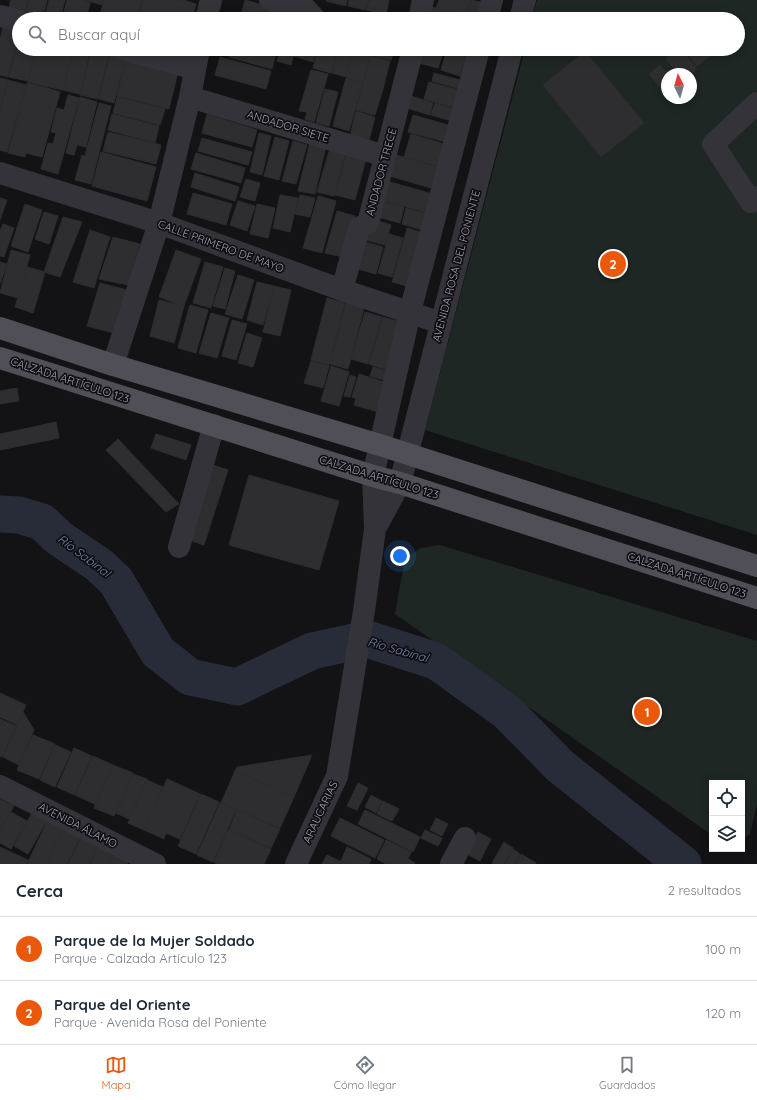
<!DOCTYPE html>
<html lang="es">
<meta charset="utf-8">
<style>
:root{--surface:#fff;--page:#f6f6f7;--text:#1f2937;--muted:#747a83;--line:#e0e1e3;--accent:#ea580c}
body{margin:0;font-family:Quicksand,sans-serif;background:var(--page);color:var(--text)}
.controls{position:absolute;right:12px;bottom:12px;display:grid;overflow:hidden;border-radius:0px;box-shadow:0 2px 10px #0003}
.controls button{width:36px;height:36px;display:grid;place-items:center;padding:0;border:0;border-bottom:1px solid var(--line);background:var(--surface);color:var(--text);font:20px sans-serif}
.compass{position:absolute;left:661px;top:68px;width:36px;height:36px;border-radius:50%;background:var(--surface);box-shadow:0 2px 10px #0003;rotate:355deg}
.you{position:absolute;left:400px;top:556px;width:14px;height:14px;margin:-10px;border:3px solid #fff;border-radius:50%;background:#1a73e8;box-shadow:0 0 0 6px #1a73e833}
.badge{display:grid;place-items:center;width:26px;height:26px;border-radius:50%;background:var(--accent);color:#fff;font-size:13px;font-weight:700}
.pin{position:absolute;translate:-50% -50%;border:2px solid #fff;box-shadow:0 1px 4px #0006}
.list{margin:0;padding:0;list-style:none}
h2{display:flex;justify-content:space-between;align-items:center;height:52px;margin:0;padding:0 16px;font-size:17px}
h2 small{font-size:13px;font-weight:400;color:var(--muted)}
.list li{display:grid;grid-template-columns:26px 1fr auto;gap:12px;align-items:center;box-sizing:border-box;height:64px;padding:0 16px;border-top:1px solid var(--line)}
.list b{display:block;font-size:15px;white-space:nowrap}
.list p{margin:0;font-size:13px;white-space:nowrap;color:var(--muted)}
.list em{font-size:13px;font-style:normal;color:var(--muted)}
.icon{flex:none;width:22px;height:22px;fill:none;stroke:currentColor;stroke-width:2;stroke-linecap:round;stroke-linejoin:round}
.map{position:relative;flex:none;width:757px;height:864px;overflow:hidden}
.search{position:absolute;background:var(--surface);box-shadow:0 2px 10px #0003;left:12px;right:12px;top:12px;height:44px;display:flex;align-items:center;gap:10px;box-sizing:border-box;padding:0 14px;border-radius:22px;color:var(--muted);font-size:15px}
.sheet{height:180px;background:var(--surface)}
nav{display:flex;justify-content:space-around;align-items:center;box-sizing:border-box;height:56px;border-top:1px solid var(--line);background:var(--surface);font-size:11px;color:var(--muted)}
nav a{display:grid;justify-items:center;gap:2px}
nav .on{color:var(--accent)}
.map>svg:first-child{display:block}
.green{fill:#1e2723;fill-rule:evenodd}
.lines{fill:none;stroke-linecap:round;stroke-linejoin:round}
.river{stroke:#282b38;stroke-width:37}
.building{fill:#2e2d30;stroke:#2d2c30}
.minor{stroke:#343339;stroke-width:22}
.major{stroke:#504f58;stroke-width:22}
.labels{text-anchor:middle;stroke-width:3.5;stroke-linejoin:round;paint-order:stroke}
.street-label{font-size:11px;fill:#a4a3b5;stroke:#0e0d0f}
.water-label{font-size:12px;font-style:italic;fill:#7882b2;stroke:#0e0d0f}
</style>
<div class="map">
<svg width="757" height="864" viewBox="0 0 757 864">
<rect width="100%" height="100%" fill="#131214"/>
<!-- green -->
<path class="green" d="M537 0H757V535L425 430 525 49H738V19H532ZM667 74H691V98H667Z
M440 545 757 641V804L750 834 742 840V783H712V835L395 614 405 558 421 548Z"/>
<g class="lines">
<!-- river -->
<path class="river" d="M0 514 19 515 42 522 59 538 99 565 116 581 158 652 190 677 237 687 312 651 367 639 436 661 507 712 560 766 683 864"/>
</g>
<!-- building -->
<path class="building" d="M11 0H28L24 15 8 11Z
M29 0H47L42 19 25 15Z
M49 0H65L60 19H44Z
M67 0H83L90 3 86 19H62Z
M84 0H103L102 5Z
M104 0H142L137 19H104L99 18Z
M143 0H183L196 4 192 19H141L138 18Z
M245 0 288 12 286 19H240Z
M327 0H347L346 6 326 1Z
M349 0H368L365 10 348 6Z
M369 0H389L386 15 366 10Z
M439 0H471L466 16 436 8Z
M471 0 485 3 477 19 466 16Z
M431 7 466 16 465 19H428Z
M4 22 17 26 15 33 19 34 8 77 0 75V40Z
M19 38V49H36L28 81 9 77Z
M36 49H54L45 86 28 82Z
M54 49H73L63 90 45 86Z
M74 49 90 51 80 94 63 90Z
M92 49H110L98 99 80 95Z
M150 49H184L181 57Z
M231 49H263L276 53 272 69 229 57Z
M280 49H295L291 65 277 61Z
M296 49H317L313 62 294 56Z
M318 49H338L331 73 313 68Z
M338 49H353L346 77 332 73Z
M354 49H372L363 82 346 77Z
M373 49H394L391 60 371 55Z
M422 49H444L438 68 419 63Z
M447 49 466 53 460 76 441 70Z
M678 49H681L697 69 690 74H678L666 59Z
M683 49H711L714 53 697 66Z
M585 51 644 123 601 157 543 85Z
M110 53 126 57 114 103 99 99Z
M127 55 179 68 169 109 117 96Z
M371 56 390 61 383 89 363 84Z
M220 57 271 71 266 89 215 75Z
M660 65 668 74 666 95 649 74Z
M311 70 328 74 314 122 305 119 307 112 299 111Z
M434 73 463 81 460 89 432 81Z
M0 78 8 80 0 109Z
M346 78 363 82 349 131 333 126Z
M8 80 26 85 7 152 0 150V112Z
M429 82 463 91 459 109 424 99Z
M27 83 44 87 25 157 8 153Z
M363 84 383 89 375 115 356 110Z
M44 87 60 92 42 157 26 153Z
M325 89 338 92 329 126 316 123Z
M68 95 79 98 58 174 41 169 48 143 53 144 56 133 51 132 57 108 64 110Z
M411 96 433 103 430 115 407 108Z
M80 97 97 102 86 147 77 145 74 155 66 153Z
M117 97 165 109 160 125 113 113Z
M99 103 111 106 91 184 75 180 82 155 85 156Z
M435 103 458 110 455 122 431 115Z
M356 111 375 117 369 141 350 136Z
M112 114 159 126 155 143 108 130Z
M207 114 257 130 252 147 202 133Z
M413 115 455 127 450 143 408 132Z
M108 132 161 145 156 164 103 151Z
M259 133 271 136 262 175 250 172Z
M411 134 448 145 442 167 404 157Z
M275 137 289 141 279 180 264 176Z
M202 138 252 152 248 165 198 151Z
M293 141 307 145 296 184 282 181Z
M310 142 326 146 315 194 298 191Z
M330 148 346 152 334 196 317 192Z
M350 150 367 155 355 200 335 195 346 156 349 157Z
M101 152 156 167 147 201 92 186Z
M196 153 245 168 241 183 191 169Z
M396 155 441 168 434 189 390 176Z
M195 173 239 187 235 201 191 187Z
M246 179 260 183 255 201 240 197Z
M383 180 436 195 431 214 378 199Z
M193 193 232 204 226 225 187 214Z
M280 195 298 198 290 232 273 228Z
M300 195 315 198 310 217 295 214Z
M318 196 336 201 322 253 303 248Z
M0 198 7 200 0 220Z
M378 200 404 207 400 223 374 216Z
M238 201 255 206 247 231 230 225Z
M25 204 42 210 28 252 11 246Z
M257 204 275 208 268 238 250 234Z
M406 208 431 215 426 231 402 224Z
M337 211 355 216 343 257 325 253Z
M44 212 58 216 49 244 35 239Z
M63 217 82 222 60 277 44 272Z
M372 219 391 225 385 245 366 240Z
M3 224 14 228 4 257 0 256V231Z
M407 228 427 234 411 287 392 282Z
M90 230 110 237 94 288 73 282Z
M389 234 403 238 392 277 378 273Z
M113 237 140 244 128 285 99 279Z
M365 242 383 247 376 274 358 269Z
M11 250 30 255 18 298 0 293Z
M176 250 201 259 184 306 159 297Z
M0 262 7 264 0 284Z
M205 262 223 267 211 308 193 303Z
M27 267 45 272 33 313 15 307Z
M225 268 235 271 225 309 213 306Z
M238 275 254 280 242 319 225 314Z
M257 282 274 286 263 325 247 320Z
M100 283 127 290 114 333 87 326Z
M274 286 291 290 280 336 263 332Z
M327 298 345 303 329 365 311 360Z
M159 300 184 306 174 343 150 336Z
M346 303 364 308 348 369 330 364Z
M190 305 208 310 196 353 178 348Z
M365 312 382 317 368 364 351 359Z
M211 313 229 318 217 358 199 353Z
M383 317 404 323 389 371 369 364Z
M232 320 247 324 236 360 222 356Z
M247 333 262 338 253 367 238 363Z
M311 361 329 366 323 388 304 383Z
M331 366 349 372 339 406 321 401Z
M373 367 390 372 387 381 370 376Z
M359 374 387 383 378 412 354 405 356 399 352 397Z
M350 375 356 377 350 397 344 396Z
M17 388 19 401 0 404V391Z
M56 422 59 438 0 450V434Z
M156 434 191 445 186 460 151 448Z
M118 439 179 504 166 512 106 450Z
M210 464 228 470 204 545 186 539Z
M249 475 339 501 319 570 229 545Z
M0 693 26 705 17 725 0 717Z
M23 712 34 730 19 765 3 757Z
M0 719 16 726 2 757 0 756Z
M33 735 55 744 39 779 17 770Z
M55 745 71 752 55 787 40 780Z
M74 748 92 756 74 795 57 787Z
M312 755 294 797 235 771 237 767Z
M93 756 113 765 95 804 75 795Z
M113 765 133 773 114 816 94 808Z
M235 771 294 797 280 828 221 803Z
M133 774 147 779 129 819 116 813Z
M167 779 200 794 180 839 166 833 164 839 144 830Z
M147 780 163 787 144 830 128 823Z
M358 783 368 788 357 810 347 806Z
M201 794 219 802 196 854 178 846Z
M371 795 382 801 376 813 365 807Z
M0 799 14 806 0 831Z
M383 801 399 809 392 821 377 814Z
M220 803 236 810 213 862 197 855Z
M237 810 280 829 271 848 229 830Z
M365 810 420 837 413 852 358 824Z
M33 811 48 819 28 854 14 846Z
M11 812 27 821 11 849 0 843V831Z
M340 818 384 840 375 858 331 836Z
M436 818 448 824 442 836 430 830Z
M48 820 64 827 46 864H27Z
M64 827 81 836 67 864H46Z
M228 830 271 849 264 864H218L214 862Z
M425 830 442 838 438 846 421 838Z
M478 832 491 839 480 861 467 854Z
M82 836 99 844 89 864H68Z
M386 840 411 852 408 859 415 863 414 864H386L377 859Z
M504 842 513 848 504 864H493L492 863Z
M99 844 113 851 107 864H90Z
M0 847 28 860 26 864H0Z
M347 847 371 859 369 864H347L341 861Z
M513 849 520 854 514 864H505Z
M114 851 130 859 127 864H107Z
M521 854 536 863V864H515Z
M327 855 346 864H322Z"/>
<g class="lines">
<!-- minor -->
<path class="minor" d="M270 0 305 8 315 19
M0 16 19 21
M206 19 211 0
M419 19 423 0
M487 19 492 0
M520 19 525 0
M122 49 195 69
M190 97 385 156
M757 103 713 144 751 202 757 197
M0 173 159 223 342 290 441 323
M342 290 359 228 368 223 413 49
M113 365 159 223 190 97 199 49
M376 527 400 483 512 49
M179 547 214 425
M0 786 155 864
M296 864 337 776 364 611 375 529 373 476 410 312 479 49
M451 864 465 838"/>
<!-- major -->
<path class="major" d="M0 328 113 365 380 445 757 566
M0 358 373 476 400 483 757 598"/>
</g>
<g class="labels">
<!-- street labels -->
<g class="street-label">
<text transform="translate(288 126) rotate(17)" y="4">ANDADOR SIETE</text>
<text transform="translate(381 172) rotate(-75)" y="4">ANDADOR TRECE</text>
<text transform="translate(221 246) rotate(20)" y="4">CALLE PRIMERO DE MAYO</text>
<text transform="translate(456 266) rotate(-75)" y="4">AVENIDA ROSA DEL PONIENTE</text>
<text transform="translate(70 380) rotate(18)" y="4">CALZADA ARTÍCULO 123</text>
<text transform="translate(379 477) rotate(17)" y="4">CALZADA ARTÍCULO 123</text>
<text transform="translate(687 575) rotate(18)" y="4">CALZADA ARTÍCULO 123</text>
<text transform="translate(320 812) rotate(-65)" y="4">ARAUCARIAS</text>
<text transform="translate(78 825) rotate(27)" y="4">AVENIDA ÁLAMO</text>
</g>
<!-- water labels -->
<g class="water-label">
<text transform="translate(84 556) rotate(37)" y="4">Río Sabinal</text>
<text transform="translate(398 650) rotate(16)" y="4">Río Sabinal</text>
</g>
</g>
</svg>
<div class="controls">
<button><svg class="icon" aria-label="locate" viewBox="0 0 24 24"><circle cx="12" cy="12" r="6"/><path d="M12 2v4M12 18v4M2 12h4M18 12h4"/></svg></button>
<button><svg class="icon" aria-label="layers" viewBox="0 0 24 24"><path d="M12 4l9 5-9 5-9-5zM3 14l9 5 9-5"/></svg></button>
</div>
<svg class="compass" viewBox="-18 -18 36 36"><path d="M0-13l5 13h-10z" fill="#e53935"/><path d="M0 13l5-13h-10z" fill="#747a83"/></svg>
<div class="you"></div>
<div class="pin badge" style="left:647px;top:712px">1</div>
<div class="pin badge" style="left:613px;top:264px">2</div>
<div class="search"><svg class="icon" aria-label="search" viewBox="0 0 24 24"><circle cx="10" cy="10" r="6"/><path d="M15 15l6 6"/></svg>Buscar aquí</div>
</div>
<section class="sheet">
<h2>Cerca<small>2 resultados</small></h2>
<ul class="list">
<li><span class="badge">1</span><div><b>Parque de la Mujer Soldado</b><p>Parque · Calzada Artículo 123</p></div><em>100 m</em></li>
<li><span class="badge">2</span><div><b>Parque del Oriente</b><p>Parque · Avenida Rosa del Poniente</p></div><em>120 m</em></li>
</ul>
</section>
<nav>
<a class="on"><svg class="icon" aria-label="map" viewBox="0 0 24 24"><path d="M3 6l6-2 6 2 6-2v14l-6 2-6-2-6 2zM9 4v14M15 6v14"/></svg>Mapa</a>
<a><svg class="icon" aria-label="directions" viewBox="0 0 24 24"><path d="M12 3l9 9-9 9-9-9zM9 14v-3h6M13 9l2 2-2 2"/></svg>Cómo llegar</a>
<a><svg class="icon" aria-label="saved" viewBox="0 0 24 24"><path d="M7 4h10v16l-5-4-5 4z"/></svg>Guardados</a>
</nav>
